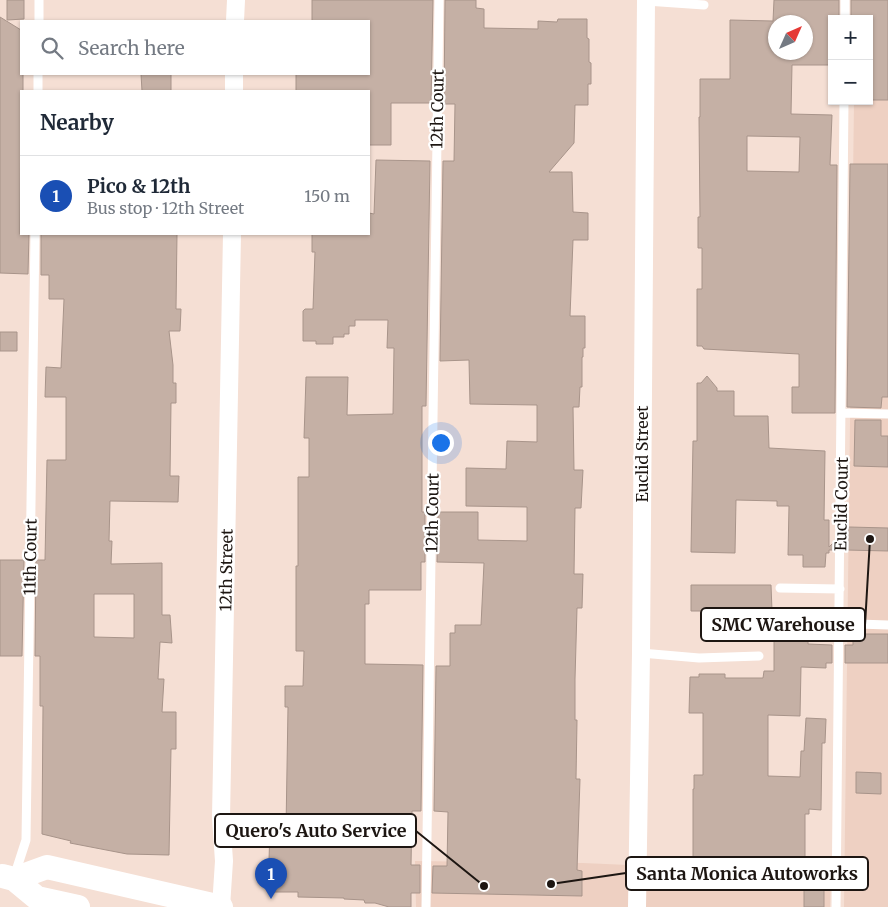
<!DOCTYPE html>
<meta charset="utf-8">
<style>
:root{--surface:#fff;--page:#f2f2f3;--text:#1f2937;--muted:#747a83;--line:#e0e1e3;--accent:#111827}
body{margin:0;font-family:Merriweather,serif;background:var(--page);color:var(--text)}
.controls{position:absolute;right:15px;top:15px;display:grid;overflow:hidden;border-radius:0px;box-shadow:0 1px 4px #0004}
.controls button{width:45px;height:45px;display:grid;place-items:center;padding:0;border:0;border-bottom:1px solid var(--line);background:var(--surface);color:var(--text);font:25px sans-serif}
.compass{position:absolute;left:768px;top:15px;width:45px;height:45px;border-radius:50%;background:var(--surface);box-shadow:0 1px 4px #0004;rotate:45deg}
.you{position:absolute;left:440px;top:442px;width:18px;height:18px;margin:-12px;border:4px solid #fff;border-radius:50%;background:#1a73e8;box-shadow:0 0 0 8px #1a73e833}
.badge{display:grid;place-items:center;width:32px;height:32px;border-radius:50%;background:var(--accent);color:#fff;font-size:16px;font-weight:700}
.pin{position:absolute;translate:-50% -41px;filter:drop-shadow(0 1px 2px #0008)}
.pin::after{content:'';position:absolute;top:26px;width:18px;height:15px;background:inherit;clip-path:polygon(0 0,100% 0,50% 100%)}
.list{margin:0;padding:0;list-style:none}
h2{display:flex;justify-content:space-between;align-items:center;height:65px;margin:0;padding:0 20px;font-size:21px}
h2 small{font-size:16px;font-weight:400;color:var(--muted)}
.list li{display:grid;grid-template-columns:32px 1fr auto;gap:15px;align-items:center;box-sizing:border-box;height:80px;padding:0 20px;border-top:1px solid var(--line)}
.list b{display:block;font-size:19px;white-space:nowrap}
.list p{margin:0;font-size:16px;white-space:nowrap;color:var(--muted)}
.list em{font-size:16px;font-style:normal;color:var(--muted)}
.icon{flex:none;width:28px;height:28px;fill:none;stroke:currentColor;stroke-width:2;stroke-linecap:round;stroke-linejoin:round}
.map{position:relative;flex:none;width:888px;height:907px;overflow:hidden}
.search{position:absolute;background:var(--surface);box-shadow:0 1px 4px #0004;left:20px;top:20px;width:350px;height:55px;display:flex;align-items:center;gap:12px;box-sizing:border-box;padding:0 18px;border-radius:0px;color:var(--muted);font-size:19px}
.panel{position:absolute;background:var(--surface);box-shadow:0 1px 4px #0004;left:20px;top:90px;width:350px;height:145px;border-radius:0px}
.map>svg:first-child{display:block}
.built{fill:#eed0c2}
.building{fill:#c5b0a5;stroke:#a8948a;fill-rule:evenodd}
.lines{fill:none;stroke-linecap:round;stroke-linejoin:round}
.lane{stroke:#fff;stroke-width:9}
.street{stroke:#fff;stroke-width:18}
.secondary{stroke:#fff;stroke-width:24}
.labels{text-anchor:middle;stroke-width:4.5;stroke-linejoin:round;paint-order:stroke}
.street-label{font-size:16px;fill:#1d1612;stroke:#fff}
.leader{fill:none;stroke:#1d1612;stroke-width:2}
.callout-dot{fill:#1d1612;stroke:#fff;stroke-width:2}
.callout{fill:#fff;stroke:#1d1612;stroke-width:2}
.callout-label{font-size:18px;text-anchor:middle;font-weight:bold;fill:#1d1612}
</style>
<div class="map">
<svg width="888" height="907" viewBox="0 0 888 907">
<rect width="100%" height="100%" fill="#f5dfd4"/>
<!-- built -->
<path class="built" d="M888 0V907H844L854 101H869V19Z
M415 861 583 863 831 874 830 907H416Z"/>
<!-- building -->
<path class="building" d="M7 0H24V19L7 20Z
M312 0H433L431 103H391V145H369V91H296V74H369V21H312Z
M445 0H476V8L484 9V28L538 29V21L557 22 558 19H587V38L589 39V62L591 63V84H588V105H575L574 143 549 172H572L573 212 588 213V240H573L570 316H585V348H583V357H582V387H580L579 407H573L574 470H583L581 508H575L574 574H583L582 608H577L575 679V720H577L576 779H580L577 870 582 871V896L432 893 433 866H447L448 812 434 811 436 666H450V633H455V625H481L484 563 437 562 438 512H478V540L527 541V507L466 506V468L506 469 507 441 537 442V405L470 404 469 360 440 361 443 161H454L455 104H444Z
M774 0H839V19H832V65H792L791 114 832 115 830 165H837L835 413H792V387H799V354L704 349 702 346H697V289H702V248H698V217H700L699 117H700V79H730V20L773 21ZM776 22H806V52H776ZM747 136 800 137 799 172 747 171Z
M851 0H888V100H869V19H851Z
M0 17 21 30V74H23V91H21L20 234H29L28 274 0 273Z
M141 74H171V91H142Z
M376 160 430 161 426 406H422V512H425V562H421V590H369V604H365V664L423 665 421 811H412L411 865H420V893H411V907H389L375 903H365L364 900 344 899V898L298 897V892H272V860H269L270 829H286L288 707H285V686H303L304 651H296V566H298V477H309V438H304L306 377H348L347 415 393 414 394 348H387L388 320H355V326H349V334H344V337H333V344H316V341H303V311L305 309H313L315 252H312V234H369V213L374 214Z
M850 164H888V397H882L881 408 847 407Z
M41 234H177L176 309H181L180 331H169L173 365V383H176V403H171L170 476H179L178 502 110 501 109 541H112L111 564 162 563V615H170L172 643 160 642 158 679H164L162 712H176V749H171L169 855 127 854 70 843 71 841 42 834 43 706H40V656H35L36 560H45L47 460H66V397H45L46 367 61 368 64 299H49V275H41ZM94 594H134V638L94 637Z
M0 332H17V351H0Z
M707 376 717 388V391H734V416H768L769 448 825 451 824 520H829V547L833 543V550H829V553H826L825 567H803V555H788L789 506H777V501L736 500 735 553 691 552 693 441H697V383H701Z
M855 420H881V436H888V467L854 466Z
M849 527 888 528V551L846 550V530Z
M0 560H24L22 656H0Z
M691 585H771L772 611H691Z
M774 621H808V644L832 645V663H826V668L801 667 800 716 768 715V776L800 777 801 751H804L806 718 826 719 825 743H822L821 810 809 809V814H805V864L693 862V789H694V775H703V713H689L690 677H699V674H725V678H763L764 671H774Z
M853 634H888V663H845V645H853Z
M856 772 881 773V794L856 793Z
M804 878 824 879V907H804Z"/>
<g class="lines">
<!-- lane -->
<path class="lane" d="M646 1 704 5
M845 19V0
M39 21V0
M38 91V74
M842 413 888 414
M780 588 840 589
M858 624 888 625
M641 653 699 658 759 656
M15 874 26 840 35 234
M426 907 439 0
M836 907 844 101"/>
<!-- street -->
<path class="street" d="M235 21 236 0
M234 91V74
M221 907 224 861 221 818 232 234
M637 907 641 653 646 0"/>
<!-- secondary -->
<path class="secondary" d="M2 876 14 879 37 898 78 907
M14 879 47 867 221 907"/>
</g>
<g class="labels">
<!-- street labels -->
<g class="street-label">
<text transform="translate(437 109) rotate(-89)" y="6">12th Court</text>
<text transform="translate(642 454) rotate(-90)" y="6">Euclid Street</text>
<text transform="translate(841 504) rotate(-89)" y="6">Euclid Court</text>
<text transform="translate(432 513) rotate(-89)" y="6">12th Court</text>
<text transform="translate(30 557) rotate(-89)" y="6">11th Court</text>
<text transform="translate(226 570) rotate(-89)" y="6">12th Street</text>
</g>
</g>
<!-- callouts -->
<path class="leader" d="M870 539L865 625M484 886L416 831M551 884L626 873"/>
<g class="callout-dot">
<circle cx="870" cy="539" r="5"/>
<circle cx="484" cy="886" r="5"/>
<circle cx="551" cy="884" r="5"/>
</g>
<g class="callout">
<rect x="701" y="608" width="164" height="33" rx="5"/>
<rect x="215" y="814" width="201" height="33" rx="5"/>
<rect x="626" y="857" width="242" height="33" rx="5"/>
</g>
<g class="callout-label">
<text x="783" y="631">SMC Warehouse</text>
<text x="316" y="837">Quero's Auto Service</text>
<text x="747" y="880">Santa Monica Autoworks</text>
</g>
</svg>
<div class="controls">
<button>+</button>
<button>−</button>
</div>
<svg class="compass" viewBox="-18 -18 36 36"><path d="M0-13l5 13h-10z" fill="#e53935"/><path d="M0 13l5-13h-10z" fill="#747a83"/></svg>
<div class="you"></div>
<div class="pin badge" style="left:271px;top:899px;background:#1a4fb4">1</div>
<div class="search"><svg class="icon" aria-label="search" viewBox="0 0 24 24"><circle cx="10" cy="10" r="6"/><path d="M15 15l6 6"/></svg>Search here</div>
<section class="panel">
<h2>Nearby<small></small></h2>
<ul class="list">
<li><span class="badge" style="background:#1a4fb4">1</span><div><b>Pico &amp; 12th</b><p>Bus stop · 12th Street</p></div><em>150 m</em></li>
</ul>
</section>
</div>
